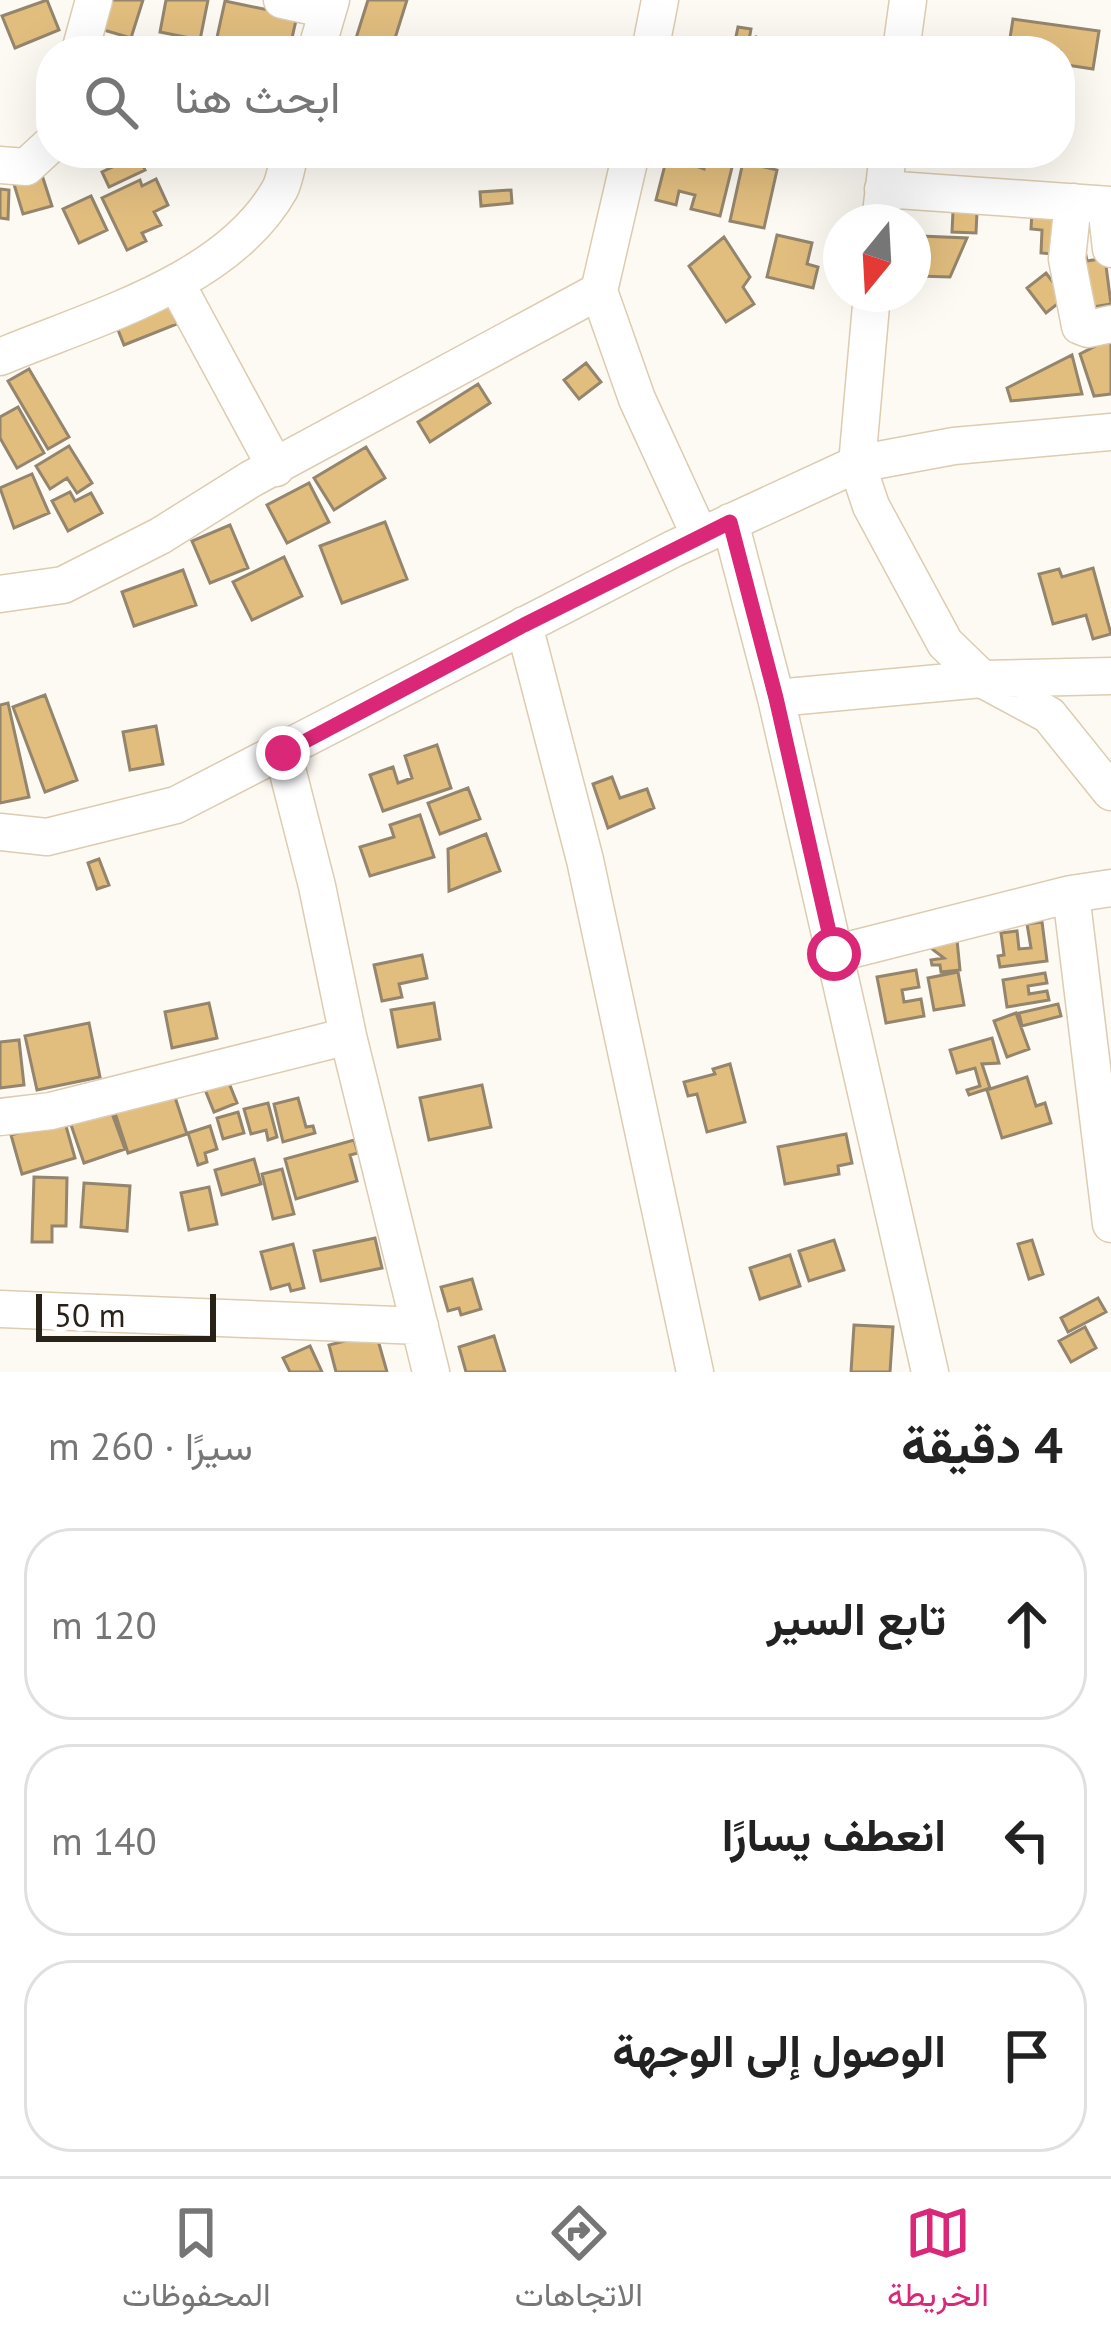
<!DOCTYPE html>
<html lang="ar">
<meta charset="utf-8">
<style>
:root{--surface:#fff;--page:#f2f2f2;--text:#222;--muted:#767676;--line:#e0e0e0;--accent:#db2777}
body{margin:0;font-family:"PT Sans",Vazirmatn,sans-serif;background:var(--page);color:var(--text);direction:rtl}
.compass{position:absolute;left:823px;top:204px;width:108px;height:108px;border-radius:50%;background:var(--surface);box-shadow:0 12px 48px #0002;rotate:198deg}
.scale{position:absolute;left:36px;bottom:30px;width:180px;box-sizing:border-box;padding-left:12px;border:6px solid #282218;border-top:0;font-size:33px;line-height:42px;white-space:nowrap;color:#282218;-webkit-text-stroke:9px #fff;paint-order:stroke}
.stop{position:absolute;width:36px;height:36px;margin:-27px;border:9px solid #db2777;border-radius:50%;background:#fff}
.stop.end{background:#db2777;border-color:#fff;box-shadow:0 3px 12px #0008}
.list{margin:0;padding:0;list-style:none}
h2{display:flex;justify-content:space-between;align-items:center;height:156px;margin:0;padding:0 48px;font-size:51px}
h2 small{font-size:39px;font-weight:400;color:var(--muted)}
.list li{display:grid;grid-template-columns:78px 1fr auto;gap:36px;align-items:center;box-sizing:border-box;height:192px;margin:0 24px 24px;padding:0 24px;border:3px solid var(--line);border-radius:48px}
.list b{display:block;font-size:45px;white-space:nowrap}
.list em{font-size:39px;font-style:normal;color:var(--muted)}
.icon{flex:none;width:66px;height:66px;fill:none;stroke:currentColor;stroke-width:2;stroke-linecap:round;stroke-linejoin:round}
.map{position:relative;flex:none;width:1111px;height:1372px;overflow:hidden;direction:ltr}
.search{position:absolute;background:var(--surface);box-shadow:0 12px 48px #0002;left:36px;right:36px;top:36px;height:132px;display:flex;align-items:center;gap:30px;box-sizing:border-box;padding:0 42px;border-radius:48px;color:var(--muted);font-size:45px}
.sheet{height:804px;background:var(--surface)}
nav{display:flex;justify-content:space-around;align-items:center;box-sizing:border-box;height:168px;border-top:3px solid var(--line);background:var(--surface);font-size:33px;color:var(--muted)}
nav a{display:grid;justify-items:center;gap:6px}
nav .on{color:var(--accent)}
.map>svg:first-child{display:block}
.building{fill:#e1bd7e;stroke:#94856c;stroke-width:3}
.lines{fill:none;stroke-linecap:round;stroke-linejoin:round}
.minor-casing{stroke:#dcccb1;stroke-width:39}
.minor{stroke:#fff;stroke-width:36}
.route{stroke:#db2777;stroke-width:15}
</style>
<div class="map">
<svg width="1111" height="1372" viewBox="0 0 1111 1372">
<rect width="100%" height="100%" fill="#fdfaf4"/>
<!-- building -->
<path class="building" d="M47 0 59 30 15 48 2 16Z
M108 0H143L131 38 100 29Z
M166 0H208L200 40 160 32Z
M368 0H407L391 51H352Z
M225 1 297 16 289 51H214Z
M1013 19 1099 31 1093 69 1060 64V51H1008Z
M738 27 751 29 747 51H733Z
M756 37 806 51H753Z
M677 153H703L699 167 704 169 707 153 735 155 720 216 691 209 695 195 679 191 676 205 656 200 667 157Z
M1002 153H1041L1040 164 1002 162Z
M138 155 145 170 109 187 102 172Z
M743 162 777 170 764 228 730 221Z
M41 172 52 206 23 214 13 181Z
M156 179 168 205 154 212 161 225 142 233 146 241 127 250 102 198 140 180 142 186Z
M0 189 9 190 8 219 0 218Z
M511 190 512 203 481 206 480 192Z
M91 196 107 230 79 243 63 209Z
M953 211 977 212 976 233 952 232Z
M1032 212 1065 214 1051 254 1041 253 1042 230 1031 229Z
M777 235 812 243 807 264 818 267 813 288 767 277Z
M920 236 967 238 950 277 918 276Z
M724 237 750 277 743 287 754 304 726 322 689 266Z
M1084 245 1087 261 1105 258 1111 304 1093 307 1080 290Z
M1046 273 1065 298 1046 313 1027 288Z
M161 286 177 324 124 345 109 307Z
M1111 338V394L1094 396 1080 354Z
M1072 355 1082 394 1011 401 1007 388Z
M586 363 601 382 579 399 564 380Z
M29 369 69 437 48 449 8 381Z
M478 384 490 403 430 442 418 422Z
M18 407 44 453 17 468 0 438V417Z
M69 446 92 483 77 493 67 478 50 489 36 466Z
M366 447 385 478 334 510 314 478Z
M32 474 49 513 14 528 0 488Z
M309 483 329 522 287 543 267 505Z
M70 492 75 501 91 493 102 513 68 531 52 501Z
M385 522 407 579 342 603 320 546Z
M230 525 248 568 210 583 192 541Z
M284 557 302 596 252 620 233 582Z
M1093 568 1111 634 1093 639 1086 615 1053 624 1039 574 1059 569 1062 577Z
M183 570 196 605 134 626 122 592Z
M45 695 77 780 45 792 13 707Z
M8 703 29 797 0 803V705Z
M156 726 163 764 130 770 123 732Z
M437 745 451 788 383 811 370 775 393 767 398 783 412 778 405 756Z
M612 777 620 798 647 789 654 808 608 828 593 784Z
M468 788 480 819 440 834 428 803Z
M420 815 434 857 370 876 360 847 394 837 390 825Z
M486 834 500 871 449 891 448 849Z
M99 859 109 885 97 889 88 863Z
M1042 922 1047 961 1000 967 998 956 1004 955 1001 933 1017 931 1019 949 1031 948 1027 924Z
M957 940 960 970 941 972 940 965H932L931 960 944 958 932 949 931 943Z
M422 955 427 978 399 984 402 997 382 1001 374 965Z
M916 970 919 987 902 990 904 1002 921 999 924 1016 886 1023 877 977Z
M958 972 964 1005 934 1010 928 978Z
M1045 973 1047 983 1028 986 1029 994 1047 991 1049 1000 1007 1007 1003 980Z
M209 1003 217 1038 172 1048 165 1012Z
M434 1003 440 1039 398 1047 391 1010Z
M1058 1004 1061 1016 1022 1026 1019 1013Z
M1016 1013 1029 1049 1007 1057 994 1021Z
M89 1023 100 1077 37 1090 25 1036Z
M992 1038 999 1063 982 1064 990 1088 969 1095 967 1090 980 1086 975 1068 957 1073 950 1050Z
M19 1040 24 1085 0 1088V1042Z
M730 1064 745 1122 707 1132 697 1094 688 1096 684 1082 715 1074 713 1069Z
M1027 1077 1036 1106 1045 1103 1051 1123 1002 1138 987 1090Z
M227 1078 237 1103 214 1112 204 1087Z
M482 1085 491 1127 429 1140 420 1098Z
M173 1091 187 1134 128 1153 114 1110Z
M298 1098 306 1127 313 1126 315 1133 283 1142 274 1104Z
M268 1103 277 1137 268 1140 266 1130 251 1134 244 1109Z
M110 1108 125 1149 84 1163 70 1122Z
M238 1112 244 1133 223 1139 217 1118Z
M64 1119 75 1158 22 1174 11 1135Z
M210 1126 217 1149 205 1153 207 1162 198 1165 188 1133Z
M846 1134 852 1163 838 1166 839 1174 785 1184 778 1147Z
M354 1140 358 1153 350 1155 357 1181 296 1199 285 1159Z
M254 1159 261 1184 222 1195 215 1170Z
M282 1169 294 1214 273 1219 262 1174Z
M34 1177 67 1178 66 1226H52V1242H32Z
M84 1183 130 1186 127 1231 81 1227Z
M209 1187 217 1224 189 1230 181 1193Z
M375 1238 382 1268 321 1281 314 1251Z
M834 1240 844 1270 809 1281 799 1251Z
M1032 1240 1043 1274 1029 1279 1018 1244Z
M293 1244 304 1288 291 1291 289 1284 271 1289 261 1252Z
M790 1255 800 1286 760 1299 750 1268Z
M472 1279 481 1309 461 1315 459 1308 448 1311 441 1287Z
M1098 1298 1106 1312 1068 1332 1061 1318Z
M854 1325 893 1327 890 1372H851Z
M1085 1327 1096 1348 1071 1362 1059 1341Z
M376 1333 387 1372H336L329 1345Z
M494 1336 505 1372H466L459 1347Z
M310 1346 322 1372H290L283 1358Z"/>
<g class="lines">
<defs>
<path id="minor" d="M282 0 328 10
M80 51 94 0
M316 51 331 0
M650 51 660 0
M901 51 908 0
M631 153 599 291 637 399 700 536
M0 165 26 167 51 144
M883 189 1111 205
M1073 202 1067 259 1080 326 1088 329 1111 324
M1106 205 1111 249
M880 222 888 153
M176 283 276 468
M872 294 857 464 871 506 945 643 982 679 1049 715 1111 792
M0 357C93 318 228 282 280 189 285 179 287 164 290 153
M730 522 776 698 930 1372
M0 594 63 585 160 536 251 479 599 291
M524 625 585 860 695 1372
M776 698 982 679 1111 676
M283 753 317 886 348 1036 431 1372
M0 832 47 837 176 805 673 549 857 464 954 446 1111 432
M1071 894 1111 1224
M834 954 1071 894 1111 888
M0 1117 51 1111 348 1036
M0 1309 420 1326"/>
</defs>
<!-- minor casing -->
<use href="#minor" class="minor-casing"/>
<!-- minor -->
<use href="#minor" class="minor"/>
</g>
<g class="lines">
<!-- route -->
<path class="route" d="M283 753 524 625 730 522 776 698 834 954"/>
</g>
</svg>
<svg class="compass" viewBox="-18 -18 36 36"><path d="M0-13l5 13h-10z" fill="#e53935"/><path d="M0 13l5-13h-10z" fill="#767676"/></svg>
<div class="scale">50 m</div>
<div class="stop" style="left:834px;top:954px"></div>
<div class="stop end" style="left:283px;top:753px"></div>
<div class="search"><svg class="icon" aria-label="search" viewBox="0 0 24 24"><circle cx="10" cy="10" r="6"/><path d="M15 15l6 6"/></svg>ابحث هنا</div>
</div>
<section class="sheet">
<h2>4 دقيقة<small>سيرًا · 260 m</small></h2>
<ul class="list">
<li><svg class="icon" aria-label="ahead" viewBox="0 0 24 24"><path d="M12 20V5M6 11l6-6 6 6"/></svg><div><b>تابع السير</b></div><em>120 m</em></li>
<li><svg class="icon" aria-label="left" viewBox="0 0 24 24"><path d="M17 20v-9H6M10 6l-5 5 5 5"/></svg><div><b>انعطف يسارًا</b></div><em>140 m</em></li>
<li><svg class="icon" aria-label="arrive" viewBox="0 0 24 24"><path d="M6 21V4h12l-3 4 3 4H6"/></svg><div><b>الوصول إلى الوجهة</b></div></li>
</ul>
</section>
<nav>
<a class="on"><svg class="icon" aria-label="map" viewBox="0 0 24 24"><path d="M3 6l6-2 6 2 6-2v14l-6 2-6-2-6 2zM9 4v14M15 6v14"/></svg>الخريطة</a>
<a><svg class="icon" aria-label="directions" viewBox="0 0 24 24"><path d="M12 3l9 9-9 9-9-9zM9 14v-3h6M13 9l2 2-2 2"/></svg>الاتجاهات</a>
<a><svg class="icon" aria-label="saved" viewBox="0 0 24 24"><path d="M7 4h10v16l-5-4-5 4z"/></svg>المحفوظات</a>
</nav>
